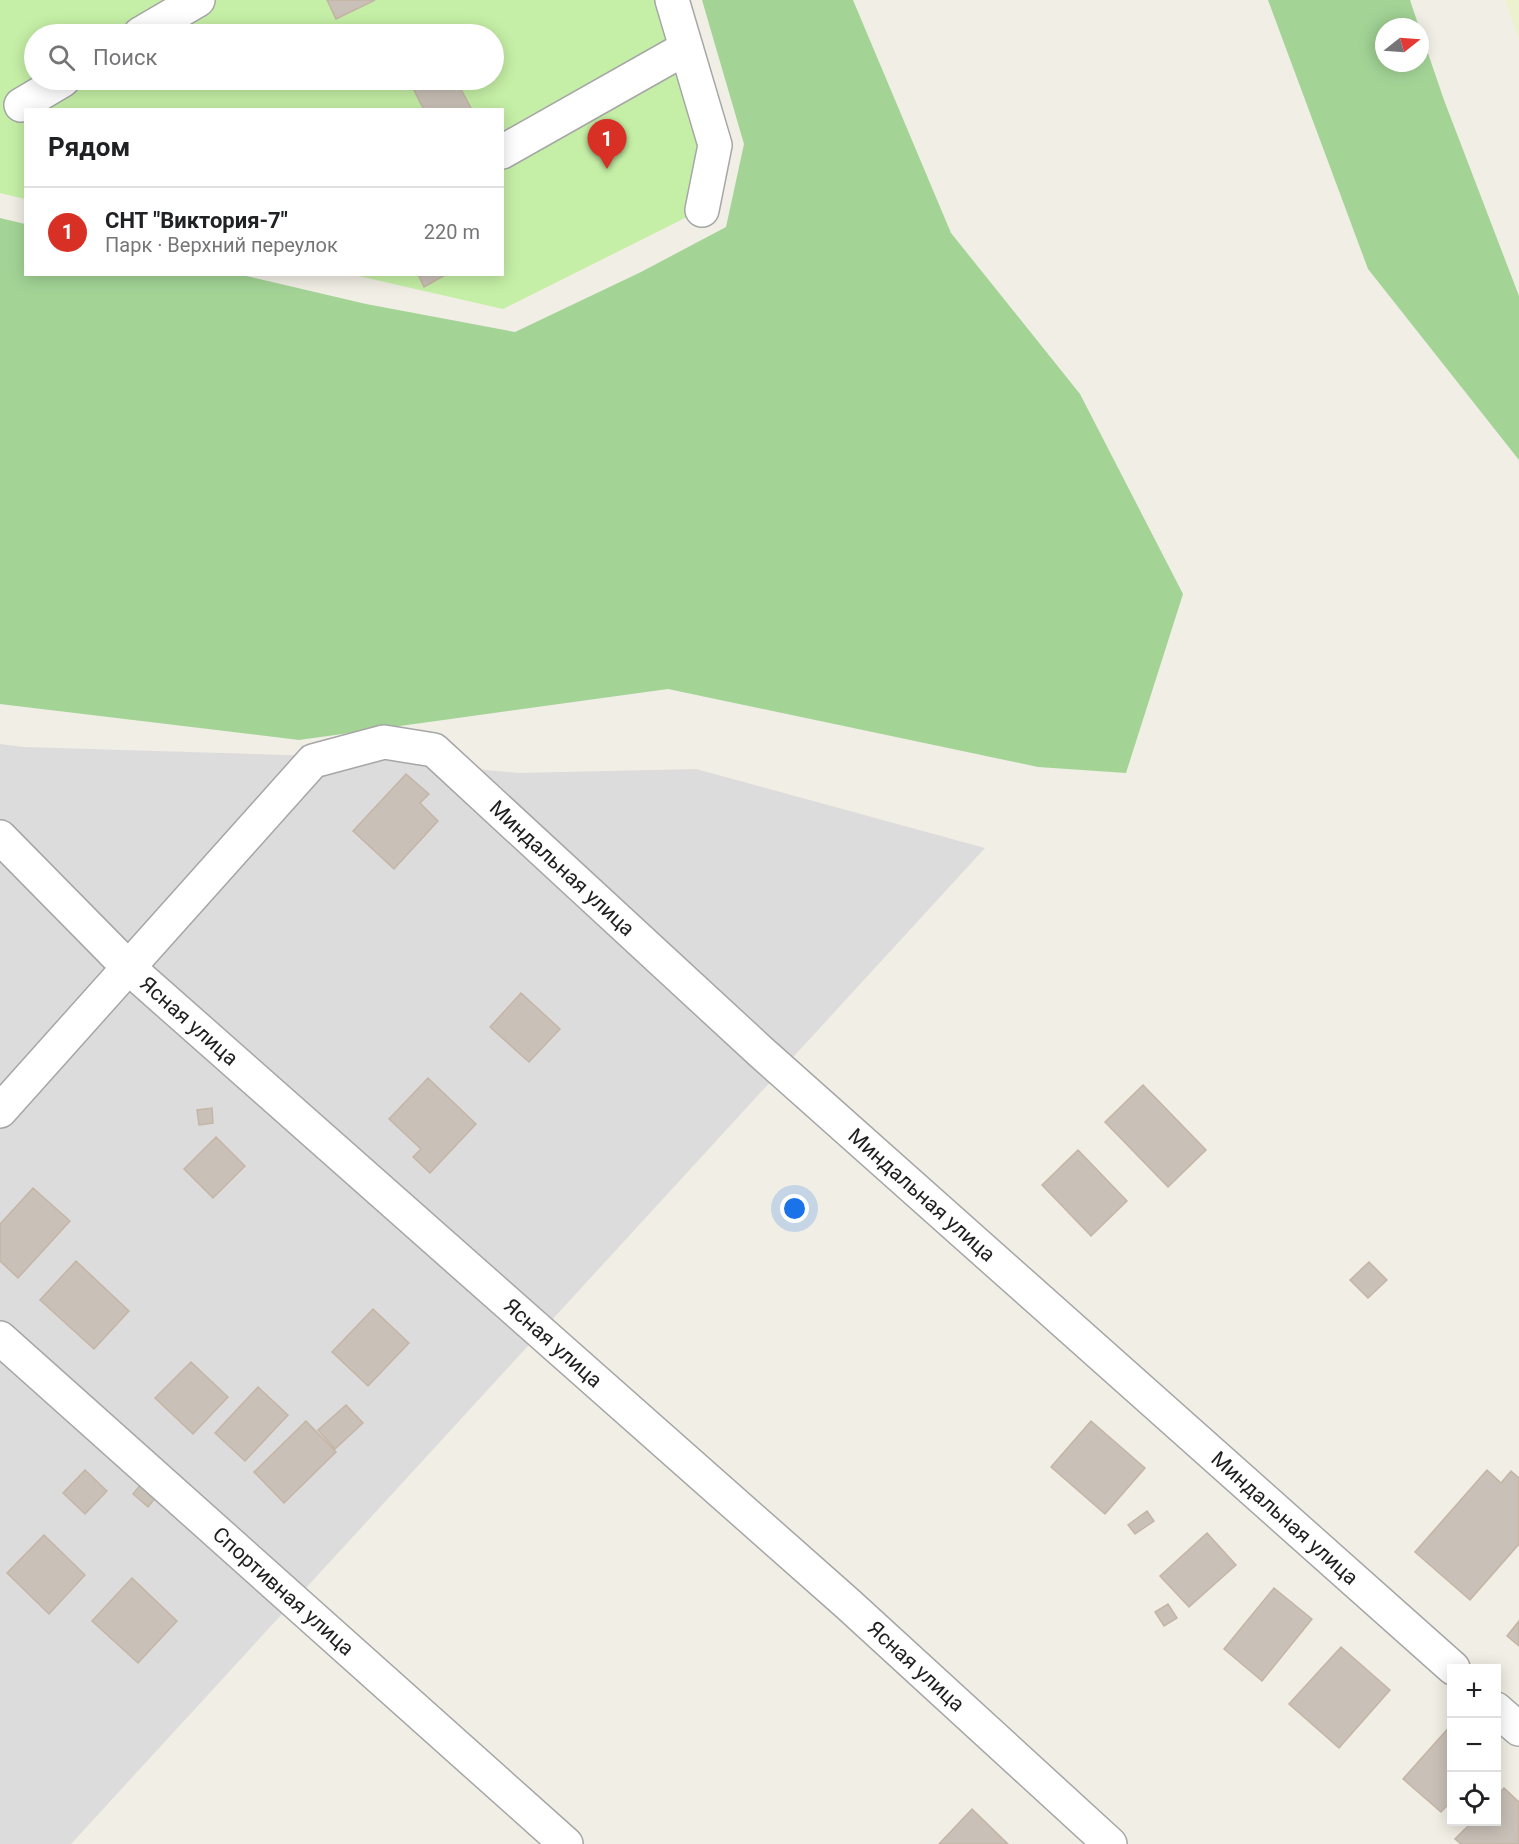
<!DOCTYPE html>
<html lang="ru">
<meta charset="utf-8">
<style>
:root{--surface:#fff;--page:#f6f6f6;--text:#202124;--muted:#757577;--line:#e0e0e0;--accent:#d93025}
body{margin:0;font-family:Roboto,sans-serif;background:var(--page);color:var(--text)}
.controls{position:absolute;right:18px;bottom:18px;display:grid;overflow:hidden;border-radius:0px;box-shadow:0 3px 15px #0003}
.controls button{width:54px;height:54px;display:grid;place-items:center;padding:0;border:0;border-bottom:2px solid var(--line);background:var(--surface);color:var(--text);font:30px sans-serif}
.compass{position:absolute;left:1375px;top:18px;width:54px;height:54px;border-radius:50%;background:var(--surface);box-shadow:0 3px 15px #0003;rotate:73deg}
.you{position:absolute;left:795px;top:1209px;width:21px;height:21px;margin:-15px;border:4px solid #fff;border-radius:50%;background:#1a73e8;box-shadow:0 0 0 9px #1a73e833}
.badge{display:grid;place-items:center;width:39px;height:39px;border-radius:50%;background:var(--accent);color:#fff;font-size:20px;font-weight:700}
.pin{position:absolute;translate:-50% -50px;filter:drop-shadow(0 2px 3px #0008)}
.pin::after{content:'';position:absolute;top:32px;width:21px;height:18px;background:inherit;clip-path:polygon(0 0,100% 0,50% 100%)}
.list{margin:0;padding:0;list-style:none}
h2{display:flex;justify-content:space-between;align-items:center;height:78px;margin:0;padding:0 24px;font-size:26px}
h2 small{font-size:20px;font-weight:400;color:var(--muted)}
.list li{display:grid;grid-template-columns:39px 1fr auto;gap:18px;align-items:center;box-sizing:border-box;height:90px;padding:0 24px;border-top:2px solid var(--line)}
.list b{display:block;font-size:22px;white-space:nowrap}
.list p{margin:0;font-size:20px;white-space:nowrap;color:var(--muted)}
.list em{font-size:20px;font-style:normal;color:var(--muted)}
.icon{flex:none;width:33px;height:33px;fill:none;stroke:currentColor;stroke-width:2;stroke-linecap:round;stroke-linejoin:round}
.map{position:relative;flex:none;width:1519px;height:1844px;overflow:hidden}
.search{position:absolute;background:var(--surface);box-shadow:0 3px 15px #0003;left:24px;top:24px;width:480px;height:66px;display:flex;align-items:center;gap:15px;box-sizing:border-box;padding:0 21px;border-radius:33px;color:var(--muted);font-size:22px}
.panel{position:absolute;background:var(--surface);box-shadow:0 3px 15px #0003;left:24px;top:108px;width:480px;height:168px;border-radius:0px}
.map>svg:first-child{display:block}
.residential{fill:#dddcdc}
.farmland{fill:#ecf1ce}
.grass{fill:#c5efa6;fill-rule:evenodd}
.forest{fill:#a3d496}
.building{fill:#c9c0b7;stroke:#c4b5a5;stroke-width:1.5}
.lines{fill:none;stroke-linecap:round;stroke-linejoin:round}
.minor-casing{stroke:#a6a6a6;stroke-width:36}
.minor{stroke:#fff;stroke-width:33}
.labels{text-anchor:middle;stroke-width:5;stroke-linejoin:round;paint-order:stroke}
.street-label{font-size:21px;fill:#1f1f1f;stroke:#fff}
</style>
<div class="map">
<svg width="1519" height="1844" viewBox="0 0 1519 1844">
<rect width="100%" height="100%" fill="#f1eee5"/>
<!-- residential -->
<path class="residential" d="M0 744 24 747 351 757 519 773 696 769 985 848 71 1844H0Z"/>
<!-- farmland -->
<path class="farmland" d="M1505 0H1519V38Z"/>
<!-- grass -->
<path class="grass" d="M0 0H674L717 145 703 209 503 309 354 275 502 274V110H26L25 199 0 193ZM34 34H494V80H34Z"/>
<!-- forest -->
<path class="forest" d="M702 0H853L951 233 1080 394 1183 594 1126 773 1038 767 668 689 299 740 0 704V218L25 224 26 274 242 275 366 304 515 332 641 272 726 227 744 144Z
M1268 0H1410L1419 27H1384V63H1420V30L1444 100 1519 296V460L1368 269Z"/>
<!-- building -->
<path class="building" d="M327 0H375L336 19Z
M420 80H456L472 110H424L411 84Z
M418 274H447L424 287Z
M406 774 429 794 420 803 438 821 394 869 353 831Z
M521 993 560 1029 529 1062 490 1027Z
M428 1078 476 1124 430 1173 413 1157 421 1149 389 1119Z
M1143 1085 1206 1150 1168 1187 1105 1122Z
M212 1108 213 1123 199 1125 197 1110Z
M216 1137 245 1166 213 1198 184 1169Z
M1078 1150 1127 1201 1091 1236 1042 1185Z
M33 1188 70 1221 18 1278 0 1261V1224Z
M76 1261 129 1311 94 1349 40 1300Z
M1369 1262 1387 1280 1368 1298 1350 1280Z
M373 1309 409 1343 368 1386 332 1352Z
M191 1362 228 1397 193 1434 155 1398Z
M258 1387 288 1415 245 1461 215 1433Z
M346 1405 363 1423 335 1449 318 1430Z
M306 1421 336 1452 284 1503 254 1472Z
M1091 1421 1145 1468 1105 1514 1051 1467Z
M85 1470 107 1491 85 1514 63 1493Z
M1487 1470 1501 1483 1511 1471 1519 1478V1544L1470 1600 1415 1552Z
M141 1484 156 1497 148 1507 133 1494Z
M1147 1511 1154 1521 1135 1534 1128 1525Z
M1207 1533 1236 1565 1189 1607 1160 1576Z
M44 1535 85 1575 49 1614 7 1573Z
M132 1578 177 1621 138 1663 92 1621Z
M1274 1588 1312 1619 1262 1681 1224 1649Z
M1168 1604 1177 1618 1164 1626 1155 1612Z
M1519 1621V1646L1507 1636Z
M1341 1647 1390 1690 1339 1748 1289 1704Z
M1452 1724V1800L1441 1812 1403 1779Z
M1504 1788 1519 1802V1844H1461L1455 1839 1472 1822H1496V1796Z
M972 1809 1008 1844H939Z"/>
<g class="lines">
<defs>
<g id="minor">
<path d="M672 0 715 145 702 210"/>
<path d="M140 34 198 0"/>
<path d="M21 105 63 80"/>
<path d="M502 152 686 48"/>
<path id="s1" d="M0 837 129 968 848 1604 1110 1844"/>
<path id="s2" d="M0 1111 313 761 384 742 434 750 761 1052 1453 1668"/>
<path id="s3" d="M0 1338 566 1844"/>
<path d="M1496 1709 1519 1729"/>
</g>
</defs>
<!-- minor casing -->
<use href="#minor" class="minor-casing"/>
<!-- minor -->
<use href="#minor" class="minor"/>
</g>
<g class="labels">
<!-- street labels -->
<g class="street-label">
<text dy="7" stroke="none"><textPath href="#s2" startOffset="768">Миндальная улица</textPath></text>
<text dy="7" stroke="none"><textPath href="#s1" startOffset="264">Ясная улица</textPath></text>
<text dy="7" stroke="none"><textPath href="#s2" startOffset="1254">Миндальная улица</textPath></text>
<text dy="7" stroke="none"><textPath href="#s1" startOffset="750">Ясная улица</textPath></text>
<text dy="7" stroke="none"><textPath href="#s2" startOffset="1740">Миндальная улица</textPath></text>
<text dy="7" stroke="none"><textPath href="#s3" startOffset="380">Спортивная улица</textPath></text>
<text dy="7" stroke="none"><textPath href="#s1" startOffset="1236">Ясная улица</textPath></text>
</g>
</g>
</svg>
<div class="controls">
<button>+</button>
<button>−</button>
<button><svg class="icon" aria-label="locate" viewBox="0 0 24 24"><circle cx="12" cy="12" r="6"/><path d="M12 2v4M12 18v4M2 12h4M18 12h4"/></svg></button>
</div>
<svg class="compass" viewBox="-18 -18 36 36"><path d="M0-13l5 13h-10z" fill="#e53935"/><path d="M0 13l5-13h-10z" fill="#757577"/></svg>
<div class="you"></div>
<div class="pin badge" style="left:607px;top:169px">1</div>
<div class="search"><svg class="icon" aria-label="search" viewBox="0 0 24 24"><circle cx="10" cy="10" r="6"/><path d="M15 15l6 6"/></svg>Поиск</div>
<section class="panel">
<h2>Рядом<small></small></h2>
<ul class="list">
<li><span class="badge">1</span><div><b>СНТ &quot;Виктория-7&quot;</b><p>Парк · Верхний переулок</p></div><em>220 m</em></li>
</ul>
</section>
</div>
